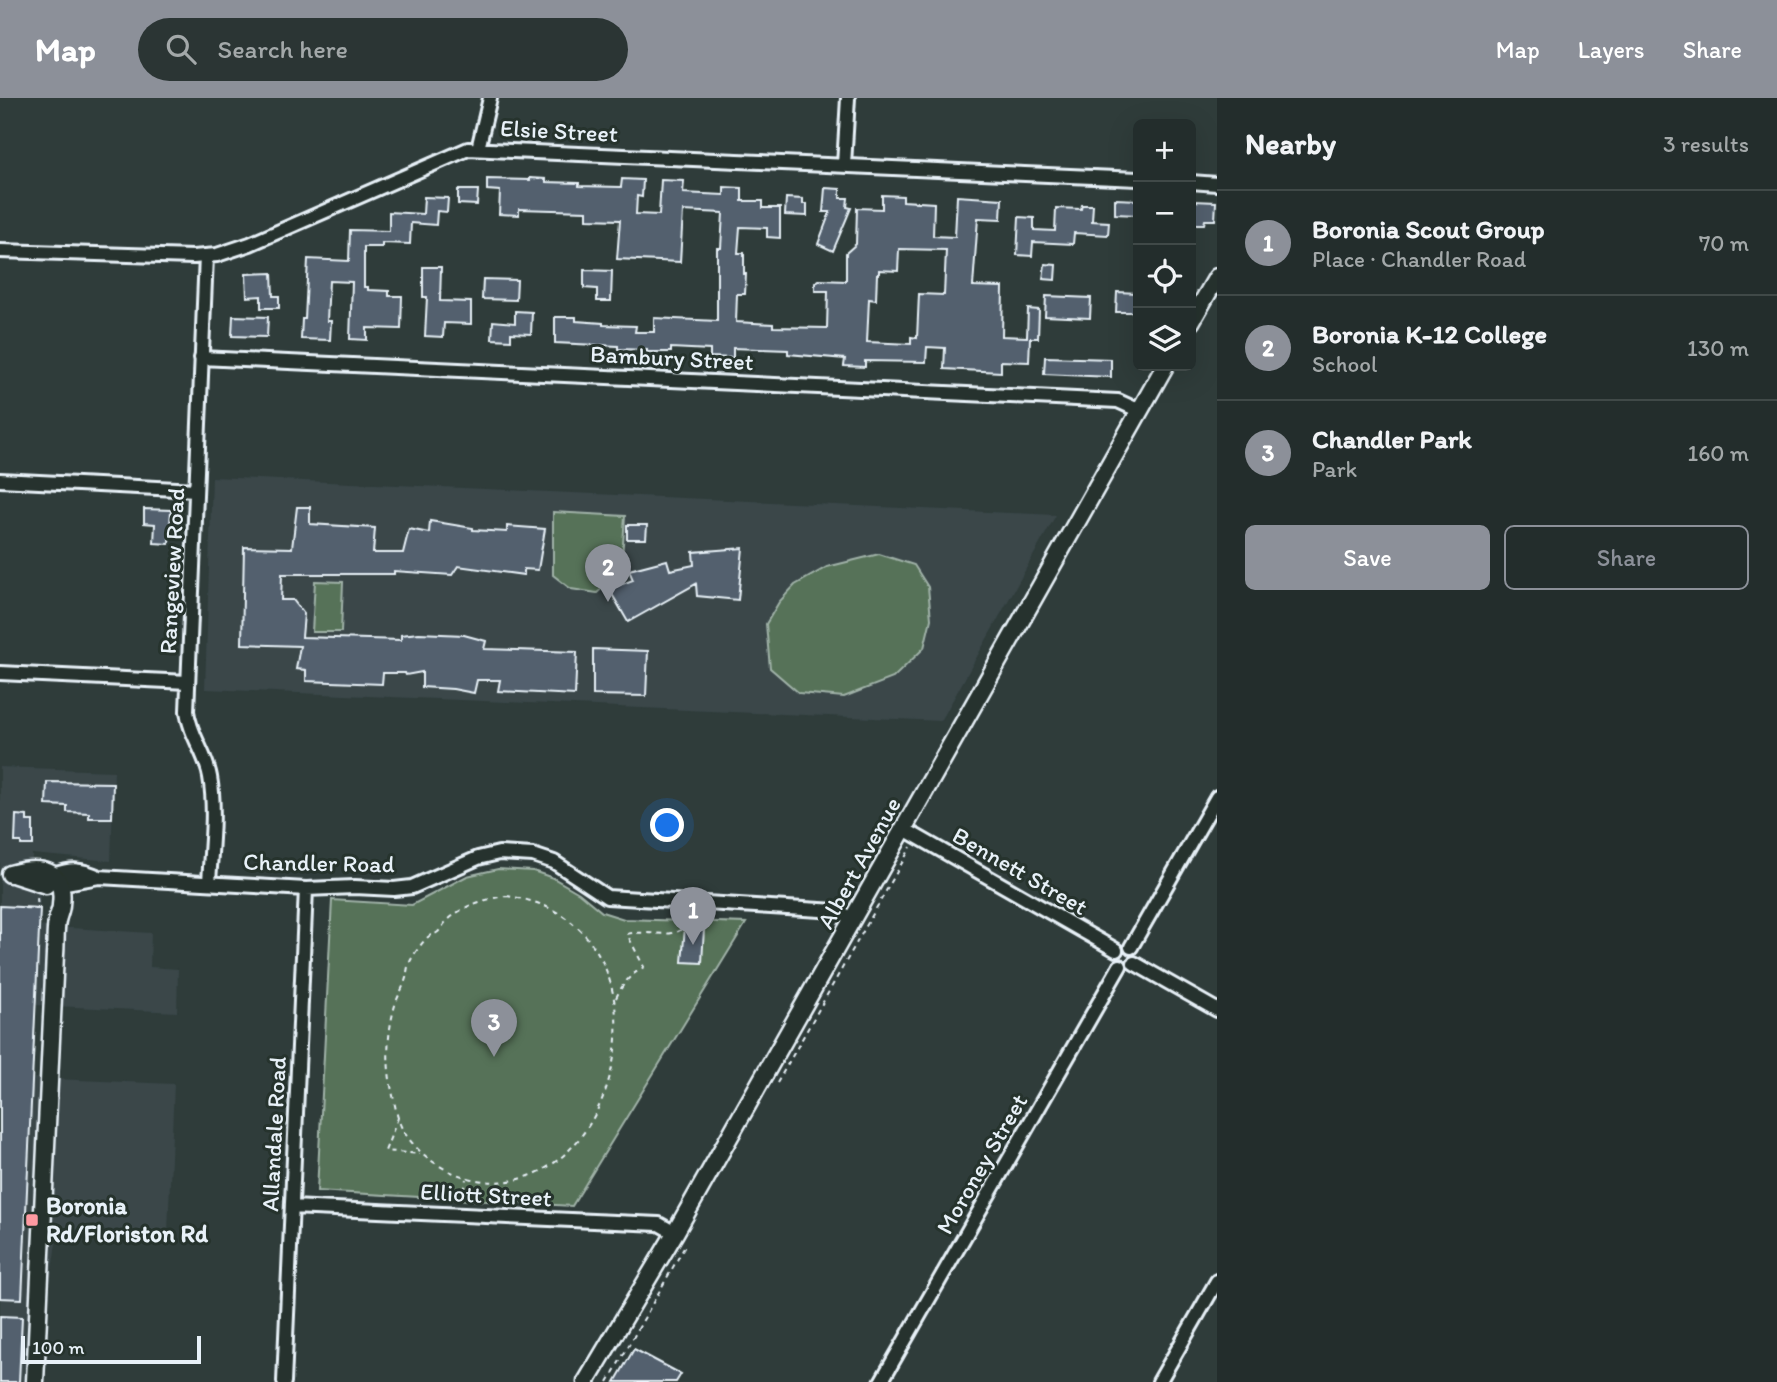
<!DOCTYPE html>
<meta charset="utf-8">
<style>
:root{--surface:#232d2c;--page:#2b3534;--text:#f1f3f6;--muted:#a3a8a9;--line:#404948;--accent:#8c9099}
body{margin:0;font-family:Itim,sans-serif;background:var(--page);color:var(--text)}
.controls{position:absolute;right:21px;top:21px;display:grid;overflow:hidden;border-radius:10px;box-shadow:0 7px 28px #0002}
.controls button{width:63px;height:63px;display:grid;place-items:center;padding:0;border:0;border-bottom:2px solid var(--line);background:var(--surface);color:var(--text);font:35px sans-serif}
.scale{position:absolute;left:21px;bottom:18px;width:180px;box-sizing:border-box;padding-left:7px;border:4px solid #e8f1f8;border-top:0;font-size:19px;line-height:24px;white-space:nowrap;color:#e8f1f8;-webkit-text-stroke:5px #26332d;paint-order:stroke}
.you{position:absolute;left:668px;top:728px;width:24px;height:24px;margin:-18px;border:5px solid #fff;border-radius:50%;background:#1a73e8;box-shadow:0 0 0 10px #1a73e833}
.badge{display:grid;place-items:center;width:46px;height:46px;border-radius:50%;background:var(--accent);color:#fff;font-size:23px;font-weight:700}
.pin{position:absolute;translate:-50% -58px;filter:drop-shadow(0 2px 4px #0008)}
.pin::after{content:'';position:absolute;top:37px;width:24px;height:21px;background:inherit;clip-path:polygon(0 0,100% 0,50% 100%)}
.list{margin:0;padding:0;list-style:none}
h2{display:flex;justify-content:space-between;align-items:center;height:91px;margin:0;padding:0 28px;font-size:30px}
h2 small{font-size:23px;font-weight:400;color:var(--muted)}
.list li{display:grid;grid-template-columns:46px 1fr auto;gap:21px;align-items:center;box-sizing:border-box;height:105px;padding:0 28px;border-top:2px solid var(--line)}
.list b{display:block;font-size:26px;white-space:nowrap}
.list p{margin:0;font-size:23px;white-space:nowrap;color:var(--muted)}
.list em{font-size:23px;font-style:normal;color:var(--muted)}
.actions{display:flex;gap:14px;padding:21px 28px}
.actions a{flex:1;padding:16px 0;border:2px solid var(--accent);border-radius:10px;text-align:center;font-size:24px;color:var(--accent)}
.actions .main{background:var(--accent);color:#fff}
.icon{flex:none;width:38px;height:38px;fill:none;stroke:currentColor;stroke-width:2;stroke-linecap:round;stroke-linejoin:round}
.map{position:relative;flex:none;width:1217px;height:1284px;overflow:hidden}
header{display:flex;align-items:center;gap:42px;box-sizing:border-box;height:98px;padding:0 35px;background:var(--accent);color:#fff}
header strong{font-size:33px}
nav{display:flex;gap:38px;margin-inline-start:auto;font-size:24px}
.search{width:490px;height:63px;background:var(--page);display:flex;align-items:center;gap:18px;box-sizing:border-box;padding:0 24px;border-radius:38px;color:var(--muted);font-size:26px}
main{display:flex}
aside{flex:1;background:var(--surface)}
.map>svg:first-child{display:block}
.built{fill:#3a474a}
.green{fill:#577259;stroke:#a0b2a8;stroke-width:2}
.building{fill:#52616e;stroke:#e8f1f8;stroke-width:2;fill-rule:evenodd}
.lines{fill:none;stroke-linecap:round;stroke-linejoin:round}
.minor-casing{stroke:#e8f1f8;stroke-width:18}
.secondary-casing{stroke:#e8f1f8;stroke-width:21}
.path{stroke:#e8f1f8;stroke-width:2;stroke-dasharray:5 5;stroke-linecap:butt}
.minor{stroke:#26332d;stroke-width:12}
.secondary{stroke:#26332d;stroke-width:16}
.poi-dot{fill:#ff9aa2;stroke:#26332d;stroke-width:2.5}
.labels{text-anchor:middle;stroke-width:6;stroke-linejoin:round;paint-order:stroke}
.street-label{font-size:24px;fill:#e8f1f8;stroke:#26332d}
.poi-label{font-size:24px;font-weight:bold;fill:#e8f1f8;stroke:#26332d;text-anchor:start}
</style>
<header>
<strong>Map</strong>
<div class="search"><svg class="icon" aria-label="search" viewBox="0 0 24 24"><circle cx="10" cy="10" r="6"/><path d="M15 15l6 6"/></svg>Search here</div>
<nav><a>Map</a><a>Layers</a><a>Share</a></nav>
</header>
<main>
<div class="map">
<svg width="1217" height="1284" viewBox="0 0 1217 1284">
<rect width="100%" height="100%" fill="#2f3c3a"/>
<filter id="ink" filterUnits="userSpaceOnUse"><feTurbulence type="fractalNoise" baseFrequency=".0143" numOctaves="2"/><feDisplacementMap in="SourceGraphic" scale="14" xChannelSelector="R" yChannelSelector="G"/><feConvolveMatrix kernelMatrix="1 2 1 2 8 2 1 2 1" color-interpolation-filters="sRGB"/></filter>
<g filter="url(#ink)">
<!-- built -->
<path class="built" d="M212 379 398 387 1056 417 941 623 205 591Z
M0 669 114 673 111 763 32 756V789L40 798 38 828 151 835 150 869 178 871 177 914 35 907 30 980 174 986 168 1134 58 1131 36 1284H0Z"/>
<!-- green -->
<path class="green" d="M553 414 625 418 621 474 597 495 571 491 553 477Z
M879 456 914 467 928 489 931 521 924 550 893 580 844 599 799 595 770 570 766 526 779 504 795 487 827 469Z
M315 483 343 484 341 534H312Z
M498 771 533 773 553 780 579 795 602 814 624 821 746 825 572 1108 317 1093 332 802 412 807 467 778Z"/>
<!-- building -->
<path class="building" d="M530 80 546 81V84L579 85V88L621 89 622 81 643 82 642 99 637 98 636 116 659 117 661 82 684 83 683 95 724 97V89L742 90V103H763V110H780V140L767 139V130L740 129 738 155H744V176H746L745 196H737L736 224 773 226V229L827 230 828 193H815V185L819 182 846 183V155L856 146 857 110 882 111V97L903 98V103L934 105 933 138 955 139 957 98 1002 101 1001 121 978 120 973 188 1003 189 1002 238 1027 239 1028 211 1039 212 1038 240H1030L1029 264 1001 263V274L944 271 945 250 927 249 926 264 865 263V269L844 268 845 261 788 256V252L733 250V260L710 259V252L671 250V254H647V252L618 251V248L555 245V219H576V223L603 225V227L636 228 635 234H654V220L717 223V150H721L723 115 683 113 680 164 617 161 620 122 587 121V113L519 111V117L499 116 500 93 487 92V81L530 82ZM899 151 946 152 944 197 919 196 917 240 911 239V246L867 244 869 201 876 202 877 176H879V172L898 173Z
M825 90 840 91V100H848L847 109 851 110 833 153 818 146 830 114H823Z
M458 92H478L477 107 458 106Z
M424 99 448 100 447 114 437 113 436 127 411 125 410 146 382 145V149H364V189H368V192L389 193V198H402L401 231 367 230V242L350 241 352 184 329 183 327 223H331L330 242 301 241 302 221H305L308 161 349 163 350 132 389 133V114L423 116Z
M786 100 803 101V106H807V118L785 117Z
M1115 101 1138 102V117L1115 116Z
M1194 103 1216 104 1215 122H1205L1204 126H1191V107L1193 108Z
M1082 107H1093L1092 123 1109 124 1108 137 1074 135 1073 146 1033 144 1032 158 1017 157 1019 119 1034 120V132L1055 133 1056 110 1081 111Z
M1045 166 1056 167 1055 182 1043 181Z
M423 169H441L440 203 471 204V226L444 225 443 239 425 238 427 199H423Z
M584 172 612 173 611 203H597V191L584 190Z
M272 175 273 198H279V210H261V198L247 199 246 176Z
M483 181 517 182 516 202 482 201Z
M1117 194 1138 195V214H1116Z
M1046 198 1091 200 1090 220 1045 218Z
M515 213 532 214 531 236 511 235V242L492 241 493 223 515 225Z
M233 218 268 219 267 239 232 238Z
M1045 259 1111 261V279L1044 276Z
M297 409H310V426L375 430 373 455H403L409 431 429 435 430 423 473 430V432L507 434V428L545 431 538 472 524 471V477L458 468 452 477 394 473V476H282L281 502H293L304 516 302 539 401 542V537L419 535 464 537 486 543 484 551 577 554 575 597 498 593 500 582H477L474 595 453 591 422 589V574L406 577 405 575H383L382 586 306 583V572L296 571 300 548 242 546 244 449 292 450Z
M144 411 171 412 169 446 154 445 155 426 144 425Z
M627 427H647L646 441H627Z
M743 450 738 502 697 498 696 486 628 524 609 491 633 482 629 472 667 462 670 472 694 467 693 454Z
M593 551 648 553 646 598 593 597Z
M47 684 113 685 112 720H89V715L67 714V708L46 707Z
M16 717 27 718V723H33V747H21V744H15Z
M0 808 40 810 22 1201 0 1200Z
M685 829 704 830 702 865 682 864Z
M0 1218 22 1219 19 1284H0Z
M634 1251 681 1276 676 1284H615Z"/>
<g class="lines">
<defs>
<path id="minor" d="M478 51 490 0
M844 67 848 0
M1191 84 1217 86
M0 153 193 159 217 157 250 146 468 51 1138 81
M206 158 187 613C190 638 206 655 210 679 216 713 211 750 209 784
M201 260 1118 303 1140 313
M0 382 196 392
M0 575 188 584
M904 731 1116 852
M54 777C72 770 82 771 99 779
M60 786 99 779 306 791 355 789 394 791 412 789 478 760 499 755 533 757 554 764 607 799 837 813 853 821
M1131 849 1217 699
M1134 865 1217 912
M292 1109 659 1126 675 1135
M284 1284 306 791
M881 1284 1120 868
M1159 1284 1217 1183"/>
<path id="secondary" d="M1191 224 1217 179
M10 776C38 768 66 769 61 807 61 812 58 817 57 823 55 833 56 845 55 856L35 1284
M15 777 46 787
M586 1284 675 1135 1165 268"/>
</defs>
<!-- minor casing -->
<use href="#minor" class="minor-casing"/>
<!-- secondary casing -->
<use href="#secondary" class="secondary-casing"/>
<!-- path -->
<path class="path" d="M506 798C685 819 625 1109 477 1082 447 1076 421 1060 404 1034 397 1023 395 1006 392 993 386 964 387 933 396 904 399 896 404 888 406 880 407 876 407 873 408 869 410 861 422 844 428 839 434 834 433 838 438 834 442 830 444 825 448 822 464 807 485 801 506 798Z
M24 810 38 811 37 799
M616 900C623 885 630 877 644 869L627 836C648 830 685 848 689 816
M777 985 911 749
M398 1020 385 1053 420 1056
M461 1102 466 1081
M608 1284 685 1148"/>
<!-- minor -->
<use href="#minor" class="minor"/>
<!-- secondary -->
<use href="#secondary" class="secondary"/>
</g>
</g>
<!-- markers -->
<rect class="poi-dot" x="25" y="1115" width="14" height="14" rx="3.5"/>
<g class="labels">
<!-- street labels -->
<g class="street-label">
<text transform="translate(559 33) rotate(3)" y="8">Elsie Street</text>
<text transform="translate(672 260) rotate(3)" y="8">Bambury Street</text>
<text transform="translate(172 473) rotate(-87)" y="8">Rangeview Road</text>
<text transform="translate(319 765) rotate(1)" y="8">Chandler Road</text>
<text transform="translate(859 765) rotate(-61)" y="8">Albert Avenue</text>
<text transform="translate(1020 773) rotate(30)" y="8">Bennett Street</text>
<text transform="translate(274 1036) rotate(-87)" y="8">Allandale Road</text>
<text transform="translate(982 1066) rotate(-60)" y="8">Moroney Street</text>
<text transform="translate(486 1097) rotate(3)" y="8">Elliott Street</text>
</g>
<!-- poi labels -->
<g class="poi-label">
<text x="46" y="1116">Boronia<tspan x="46" dy="28">Rd/Floriston Rd</tspan></text>
</g>
</g>
</svg>
<div class="controls">
<button>+</button>
<button>−</button>
<button><svg class="icon" aria-label="locate" viewBox="0 0 24 24"><circle cx="12" cy="12" r="6"/><path d="M12 2v4M12 18v4M2 12h4M18 12h4"/></svg></button>
<button><svg class="icon" aria-label="layers" viewBox="0 0 24 24"><path d="M12 4l9 5-9 5-9-5zM3 14l9 5 9-5"/></svg></button>
</div>
<div class="scale">100 m</div>
<div class="you"></div>
<div class="pin badge" style="left:693px;top:847px">1</div>
<div class="pin badge" style="left:608px;top:504px">2</div>
<div class="pin badge" style="left:494px;top:959px">3</div>
</div>
<aside>
<h2>Nearby<small>3 results</small></h2>
<ul class="list">
<li><span class="badge">1</span><div><b>Boronia Scout Group</b><p>Place · Chandler Road</p></div><em>70 m</em></li>
<li><span class="badge">2</span><div><b>Boronia K-12 College</b><p>School</p></div><em>130 m</em></li>
<li><span class="badge">3</span><div><b>Chandler Park</b><p>Park</p></div><em>160 m</em></li>
</ul>
<div class="actions"><a class="main">Save</a><a>Share</a></div>
</aside>
</main>
